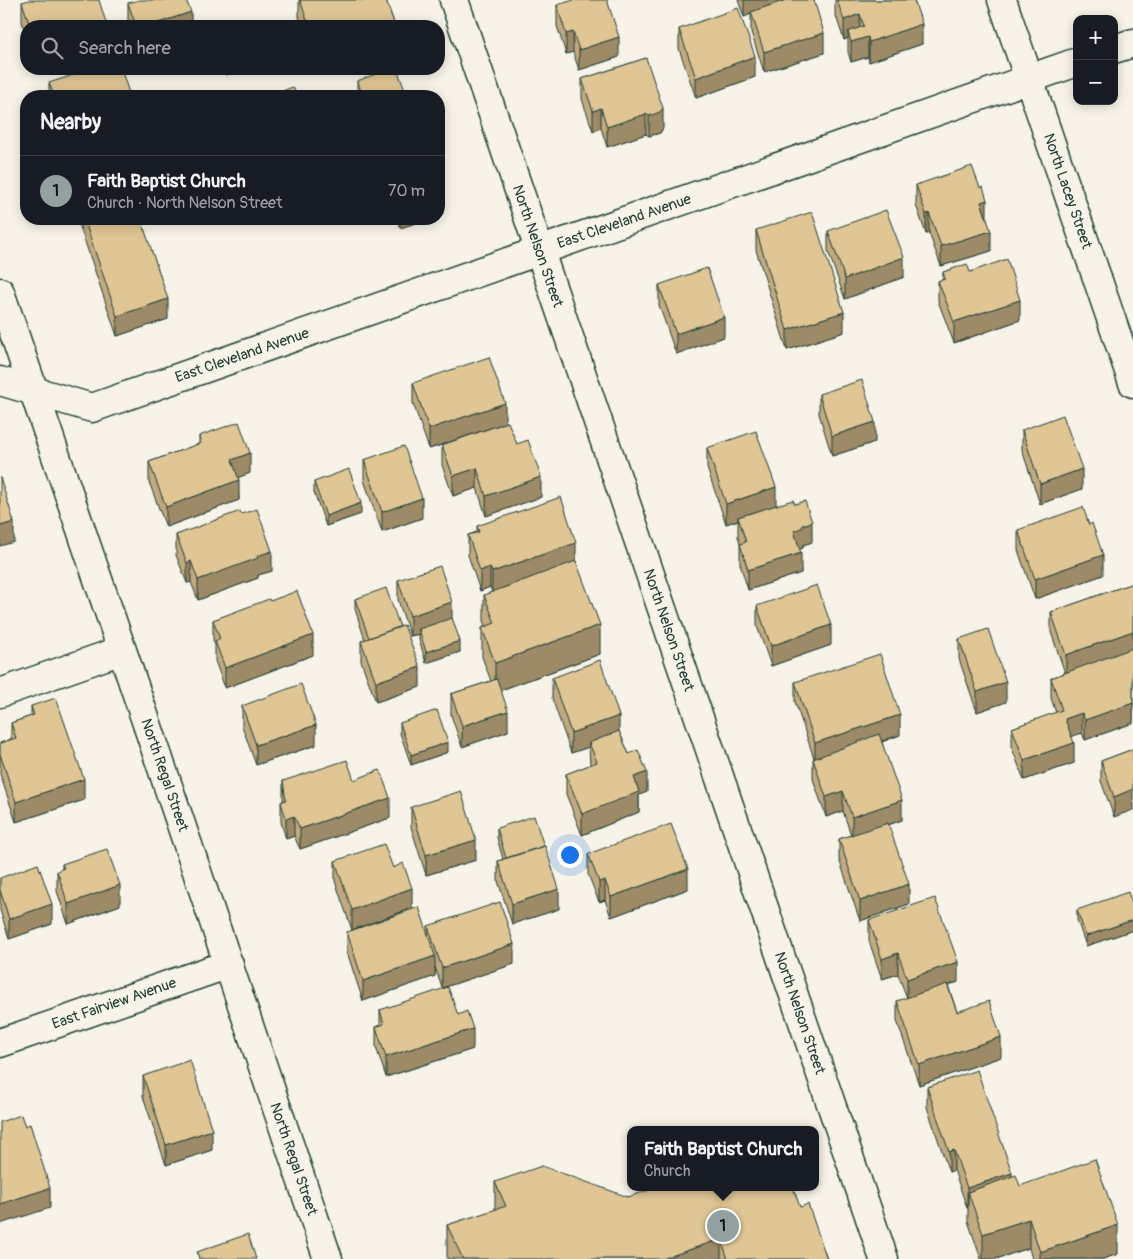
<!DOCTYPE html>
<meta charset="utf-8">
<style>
:root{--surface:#171b24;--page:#20242c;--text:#f1f3f6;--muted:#9ea1a6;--line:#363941;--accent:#92a19f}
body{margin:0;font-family:Pangolin,sans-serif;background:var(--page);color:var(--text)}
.controls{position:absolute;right:15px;top:15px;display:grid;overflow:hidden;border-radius:10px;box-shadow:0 2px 12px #0003}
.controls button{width:45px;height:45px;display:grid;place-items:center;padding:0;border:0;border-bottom:1px solid var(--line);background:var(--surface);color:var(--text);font:25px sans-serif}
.you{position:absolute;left:569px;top:854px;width:18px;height:18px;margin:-12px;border:4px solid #fff;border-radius:50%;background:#1a73e8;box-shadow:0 0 0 8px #1a73e833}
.badge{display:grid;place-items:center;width:32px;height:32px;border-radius:50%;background:var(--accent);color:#111;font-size:16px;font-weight:700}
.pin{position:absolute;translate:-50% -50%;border:2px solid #fff;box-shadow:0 1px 5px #0006}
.popup{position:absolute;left:627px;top:1126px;width:192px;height:65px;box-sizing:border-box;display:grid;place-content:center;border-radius:10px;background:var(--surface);filter:drop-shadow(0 1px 4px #0005);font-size:16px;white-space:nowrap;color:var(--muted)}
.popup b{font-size:19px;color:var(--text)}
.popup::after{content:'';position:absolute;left:50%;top:100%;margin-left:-10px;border:10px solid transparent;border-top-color:var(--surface)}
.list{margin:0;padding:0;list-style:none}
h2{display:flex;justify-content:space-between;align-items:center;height:65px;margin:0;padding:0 20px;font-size:21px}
h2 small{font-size:16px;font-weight:400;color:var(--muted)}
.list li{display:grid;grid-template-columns:32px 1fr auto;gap:15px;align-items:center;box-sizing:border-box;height:70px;padding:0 20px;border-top:1px solid var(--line)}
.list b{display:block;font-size:19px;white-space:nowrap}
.list p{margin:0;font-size:16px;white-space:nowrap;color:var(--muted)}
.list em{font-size:16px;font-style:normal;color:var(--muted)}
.icon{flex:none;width:28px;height:28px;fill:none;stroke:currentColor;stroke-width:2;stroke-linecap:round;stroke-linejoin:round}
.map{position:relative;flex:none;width:1133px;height:1259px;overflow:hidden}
.search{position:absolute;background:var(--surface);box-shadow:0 2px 12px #0003;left:20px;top:20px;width:425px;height:55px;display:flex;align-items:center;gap:12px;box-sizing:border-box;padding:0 18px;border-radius:20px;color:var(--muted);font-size:19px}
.panel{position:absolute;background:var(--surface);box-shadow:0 2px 12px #0003;left:20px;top:90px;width:425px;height:135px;border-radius:20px}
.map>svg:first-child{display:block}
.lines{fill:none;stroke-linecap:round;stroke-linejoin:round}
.minor-casing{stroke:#1f3d34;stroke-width:31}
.minor{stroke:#f7f3e8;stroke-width:28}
.wall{fill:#c1aa80;stroke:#1f3d34}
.shaded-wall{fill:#9d8b68;stroke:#1f3d34}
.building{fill:#e0c695;stroke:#1f3d34}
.labels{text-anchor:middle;stroke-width:4.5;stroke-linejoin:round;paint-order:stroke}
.street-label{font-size:15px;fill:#1f3d34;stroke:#f7f3e8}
</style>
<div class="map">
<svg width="1133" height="1259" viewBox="0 0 1133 1259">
<rect width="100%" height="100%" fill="#f7f3e8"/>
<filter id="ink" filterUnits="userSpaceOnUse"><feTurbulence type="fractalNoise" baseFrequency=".02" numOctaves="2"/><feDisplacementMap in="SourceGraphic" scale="10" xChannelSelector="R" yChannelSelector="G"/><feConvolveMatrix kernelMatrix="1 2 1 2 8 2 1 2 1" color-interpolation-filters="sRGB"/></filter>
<g filter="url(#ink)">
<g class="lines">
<defs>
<path id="minor" d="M454 0 884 1259
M1002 0 1133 383
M1114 49 1133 43
M0 292 122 650 328 1259
M0 381 92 408 1077 62
M0 693 122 650
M0 1043 229 964"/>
</defs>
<!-- minor casing -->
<use href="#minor" class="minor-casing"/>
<!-- minor -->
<use href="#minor" class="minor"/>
</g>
<!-- wall -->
<path class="wall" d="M299 0H386L395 26H302L299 17Z
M738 0H814L824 53 764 72 751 32V14L744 17Z
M835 0H914L922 44 869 62 868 57 851 62 848 52V38L844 40 835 13Z
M22 2 107 26H26V35L22 22Z
M128 3 191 26H129L128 24Z
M557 5 619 57 579 70 573 52 566 54 557 26Z
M679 29 755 77 696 98 679 49Z
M646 58 663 128 660 133 649 136 646 134 607 147 601 128 593 131 582 99V79Z
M357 81 407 96H357Z
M49 83 130 96H49Z
M916 185 987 220 991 251 941 266 929 233 926 234 916 205Z
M80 219H141L168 319 117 336 80 227Z
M397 219H428L400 228Z
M756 230 844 332 787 350 756 250Z
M828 231 904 277 845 299 828 251Z
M943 272 1020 320 954 343 938 301V281L943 279Z
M659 285 724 337 676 354 659 305Z
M413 383 505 423 517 444 541 497 486 516 477 488 453 496 442 465V445L429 449 413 403Z
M819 394 875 442 832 456 819 414Z
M1022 430 1082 489 1040 504 1022 450Z
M199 436 250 473 238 477 239 500 166 527 149 482V462L199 444Z
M707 448 776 505 812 542 803 545V548L799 549 801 573 748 590 740 564V544L738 537V520L726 524 707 468Z
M364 460 422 518 382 532 364 480Z
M314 482 361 514 326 526 314 492Z
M241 514 272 571 258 575V578L198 600 191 582 187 583 176 555V535Z
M477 526 576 561 600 654 501 690 508 731 462 747 451 715V694L491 681 482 657V628L485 626 484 624V595L492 592 490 587 480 591 468 555V535L477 532Z
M1018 530 1103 575 1035 599 1018 550Z
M398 580 452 618 460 652 426 663 419 639V634L410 636 398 600Z
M1133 583V723L1085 740 1082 733 1071 736 1074 763 1024 780 1012 748V728L1056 713 1051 698V678L1065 673 1051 632V612Z
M355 599 420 687 376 702 361 661V641L365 640 355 609Z
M270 601 313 655 225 688 215 661V645L213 640V620Z
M757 606 831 645 771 666 757 626Z
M959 639 1006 702 977 712 959 659Z
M552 678 619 731 629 754 647 792 639 795V812L582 835 566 794V774L590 765 589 747 571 753 552 698Z
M795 682 900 735 882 742 902 820 888 825 909 904 860 921 839 859V839L851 835 843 811 826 817 813 779V759L814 758 795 702Z
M31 706 84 800 16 822 0 774V743L11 739V723L31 716Z
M242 706 316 745 256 765 242 726Z
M400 723 448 752 411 765 400 733Z
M1133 749 1114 817 1101 781V761Z
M354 780 390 818 300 849 294 836 286 839 281 822V802L283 801V781Z
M411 807 476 860 426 875 411 827Z
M497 828 559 909 512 924 498 881V861L503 859 497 838Z
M588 854 688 889 611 917 605 900 599 902 588 874Z
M335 861 393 868 412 908 352 930 335 881Z
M62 864 120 905 68 924 57 891V871L62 869Z
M0 878 52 924 9 939 0 910Z
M1133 907V930L1086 946 1077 920V910Z
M869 920 958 982 948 985 957 1012 1001 1057 919 1085 897 1021V1001L907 998 898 974 882 979 869 941Z
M428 926 514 964 442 988 435 967V976L363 1001 347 952V932L428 935Z
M380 1010 458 1015 473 1049 386 1077 376 1047V1027L380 1025Z
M143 1076 212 1150 166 1165 143 1096Z
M927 1087 1020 1186 1118 1254 1103 1259H1032L1029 1248 996 1259H981L968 1221V1208H967L954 1170 949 1172 927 1107Z
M495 1182 628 1197 800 1207 827 1259H447V1225L495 1210Z"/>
<!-- shaded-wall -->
<path class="shaded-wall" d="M744 0H791L751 12V14L744 17Z
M191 12V26H149Z
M860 14V34L848 32V38L844 40V20Z
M922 24V44L869 62V42Z
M573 32V52L566 54V34Z
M824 33V53L764 72V52Z
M619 37V57L579 70V50Z
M868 37V57L851 62V42Z
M755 56V77L696 98V78Z
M226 69H247L226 75Z
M319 69H332L319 73Z
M601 108V128L593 131V111Z
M663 108V128L660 133 649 136V116Z
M646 114V134L607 147V127Z
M443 194V214L439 215V195Z
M987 200V220L981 202Z
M929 213V233L926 234V214Z
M400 219H428L400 228Z
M991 231V251L941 266V246Z
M904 257V277L845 299V279Z
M168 299V319L117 336V316Z
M1020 300V320L954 343V322Z
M844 312V332L787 350V330Z
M724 317V337L676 354V334Z
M505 403V423L429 449V429Z
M875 422V442L832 456V436Z
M250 453V473L232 480V460Z
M477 468V488L453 496V476Z
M1082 469V489L1040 504V484Z
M541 477V497L486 516V496Z
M239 480V500L166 527V507Z
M776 487V507L738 517V520L726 524V504Z
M422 498V518L382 532V512Z
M361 503V514L326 526V516Z
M14 522V542L0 546V526Z
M812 522V542L803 545V548L794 551V531L802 525Z
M576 543V564L492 592V572Z
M272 551V571L258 575V578L198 600V580L257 556Z
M801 553V573L748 590V570Z
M1103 555V575L1035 599V579Z
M191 561V582L187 583V563Z
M490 567V587L480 591V571Z
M452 602V622L419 629V634L410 636V616Z
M600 625V654L495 692V663Z
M831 625V645L771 666V646Z
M1133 631V651L1066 675V655Z
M313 635V655L225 688V668Z
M460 641V652L426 663V652Z
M420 667V687L376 702V682Z
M1006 682V702L977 712V692Z
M1133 703V723L1085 740V720Z
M508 711V731L462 747V726Z
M1082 713V733L1065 739V719Z
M900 715V735L815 763V743Z
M619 716V737L589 743V747L571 753V733Z
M316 725V745L256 765V745Z
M448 742V752L411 765V755Z
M1074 743V763L1024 780V760Z
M647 772V792L639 795V812L582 835V814L634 777Z
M84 779V800L16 822V802Z
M1133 789V810L1114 817V797Z
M843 791V811L826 817V797Z
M390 798V818L300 849V829Z
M902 800V820L852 837V817Z
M294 816V836L286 839V819Z
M476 840V860L426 875V855Z
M688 869V889L611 917V897Z
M605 880V900L599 902V882Z
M909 884V904L860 921V901Z
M120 885V905L68 924V904Z
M412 888V908L352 930V910Z
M559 889V909L512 924V904Z
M52 904V924L9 939V919Z
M1133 920V930L1086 946V936Z
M514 944V964L442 988V968Z
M898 953V974L882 979V959Z
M435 956V976L363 1001V981Z
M958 962V982L907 999V979Z
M473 1029V1049L386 1077V1057Z
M1001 1037V1057L919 1085V1065Z
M212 1130V1150L166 1165V1145Z
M954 1150V1170L949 1172V1152Z
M1012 1173V1193L968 1192V1208H967V1188Z
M50 1188V1208L0 1224V1204Z
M1029 1219V1248L996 1259H983V1234Z
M1118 1225V1254L1103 1259H1040V1252Z
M721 1239V1259H662Z"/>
<!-- building -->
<path class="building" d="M29 0H99L107 26H30L22 2Z
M139 0H186L191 12 149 26H136L128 3Z
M300 0H386L395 26H309Z
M574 0H607L619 37 579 50 573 32 566 34 557 5Z
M786 0H814L824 33 764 52 751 12Z
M837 0H914L922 24 869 42 868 37 851 42 848 32 864 26 860 14 844 20Z
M738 8 755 56 696 78 679 29Z
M250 20 252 26H231Z
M646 58 663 108 660 112 649 116 646 114 607 127 601 108 593 111 582 79Z
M91 69H121L130 96H54L49 83Z
M389 69H397L407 96H363L357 81Z
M293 87 297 96H269Z
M972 166 980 188 983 187 987 200 981 202 991 231 941 246 929 213 926 214 916 185Z
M439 180 443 194 439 195Z
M886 210 904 257 845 279 828 231Z
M812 212 844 312 787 330 756 230Z
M84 219H141L168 299 117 316Z
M1007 259 1020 300 954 322 938 281 945 279 943 272 967 264 970 272Z
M707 268 724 317 676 334 659 285Z
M489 357 505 403 429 429 413 383Z
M862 380 875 422 832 436 819 394Z
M1063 415 1082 469 1040 484 1022 430Z
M239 422 250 453 232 460 239 480 166 507 149 462 201 443 199 436Z
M508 422 517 444 528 440 541 477 486 496 477 468 453 476 442 445Z
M756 431 776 487 726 504 707 448Z
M404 446 422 498 382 512 364 460Z
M349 469 361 503 326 516 314 482Z
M0 477 14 522 0 526Z
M561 497 576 543 492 572 490 567 480 571 468 535 479 532 477 526Z
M793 500 795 504 805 501 812 522 802 525 803 527 794 531 801 553 748 570 740 544 746 542 738 517Z
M1083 507 1089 525 1092 523 1103 555 1035 579 1018 530Z
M257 509 272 551 257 556 258 558 198 580 191 561 187 563 176 535 240 511 241 514Z
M576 561 600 625 495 663 482 628 495 623 484 595Z
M440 566 452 602 410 616 398 580Z
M1133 583V631L1066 655 1051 612Z
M817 585 831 625 771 646 757 606Z
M386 588 400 627 369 638 355 599Z
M297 591 313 635 225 668 215 641 220 639 213 620 269 599 270 601Z
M452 618 460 641 426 652 419 629Z
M404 625 420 667 376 682 361 641Z
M988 629 1006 682 977 692 959 639Z
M1133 648V703L1085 720 1082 713 1065 719 1074 743 1024 760 1012 728 1062 710 1051 678Z
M880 654 900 715 815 743 795 682Z
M600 660 619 716 571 733 552 678Z
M497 679 508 711 462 726 451 694Z
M301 684 316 725 256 745 242 706Z
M56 698 84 779 16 802 0 754V743L16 738 11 723 34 715 31 706Z
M437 710 448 742 411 755 400 723Z
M619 731 629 754 638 750 647 772 634 777 639 792 582 814 566 774 597 762 589 743Z
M879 734 902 800 852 817 843 791 826 797 813 759Z
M1133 749V789L1114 797 1101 761Z
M347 760 354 780 380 770 390 798 300 829 294 816 286 819 281 802 286 800 283 781Z
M461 791 476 840 426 855 411 807Z
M534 816 544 846 506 858 497 828Z
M888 823 909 884 860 901 839 839Z
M671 824 688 869 611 897 605 880 599 882 588 854Z
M384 844 393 868 403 863 412 888 352 910 335 861Z
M545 846 559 889 512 904 498 861Z
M107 849 120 885 68 904 57 871 64 868 62 864Z
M38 864 52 904 9 919 0 890V878Z
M1128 892 1133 907V920L1086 936 1077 910Z
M935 898 958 962 907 979 898 953 882 959 869 920Z
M500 902 514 944 442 968 428 926Z
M419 907 435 956 363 981 347 932Z
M947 984 957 1012 989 1001 1001 1037 919 1065 897 1001Z
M448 987 458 1015 467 1011 473 1029 386 1057 376 1027 384 1024 380 1010Z
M190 1060 212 1130 166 1145 143 1076Z
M977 1070 1012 1173 967 1188 954 1150 949 1152 927 1087Z
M21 1115 25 1126 30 1124 50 1188 0 1204V1122Z
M1095 1159 1118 1225 1040 1252 1029 1219 983 1234 968 1192 1016 1175 1020 1186Z
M542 1166 628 1197 658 1187H793L800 1207 808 1204 827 1259H728L721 1239 662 1259H463L447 1225 506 1206 495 1182Z
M248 1234 256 1259H199L197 1252Z"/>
</g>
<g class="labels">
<!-- street labels -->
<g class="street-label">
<text transform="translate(1068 191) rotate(71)" y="5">North Lacey Street</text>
<text transform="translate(624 221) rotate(-19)" y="5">East Cleveland Avenue</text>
<text transform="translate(538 246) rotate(71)" y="5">North Nelson Street</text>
<text transform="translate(242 355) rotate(-19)" y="5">East Cleveland Avenue</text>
<text transform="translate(669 630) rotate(71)" y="5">North Nelson Street</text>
<text transform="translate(165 775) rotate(71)" y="5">North Regal Street</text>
<text transform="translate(114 1003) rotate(-19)" y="5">East Fairview Avenue</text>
<text transform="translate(800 1013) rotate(71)" y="5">North Nelson Street</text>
<text transform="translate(294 1159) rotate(71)" y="5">North Regal Street</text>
</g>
</g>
</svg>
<div class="controls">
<button>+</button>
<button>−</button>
</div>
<div class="you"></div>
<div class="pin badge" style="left:723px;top:1226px">1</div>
<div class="popup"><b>Faith Baptist Church</b>Church</div>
<div class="search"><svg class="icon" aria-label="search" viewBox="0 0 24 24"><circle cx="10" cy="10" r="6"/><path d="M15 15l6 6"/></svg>Search here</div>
<section class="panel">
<h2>Nearby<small></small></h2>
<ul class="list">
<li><span class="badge">1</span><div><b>Faith Baptist Church</b><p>Church · North Nelson Street</p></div><em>70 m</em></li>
</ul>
</section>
</div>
